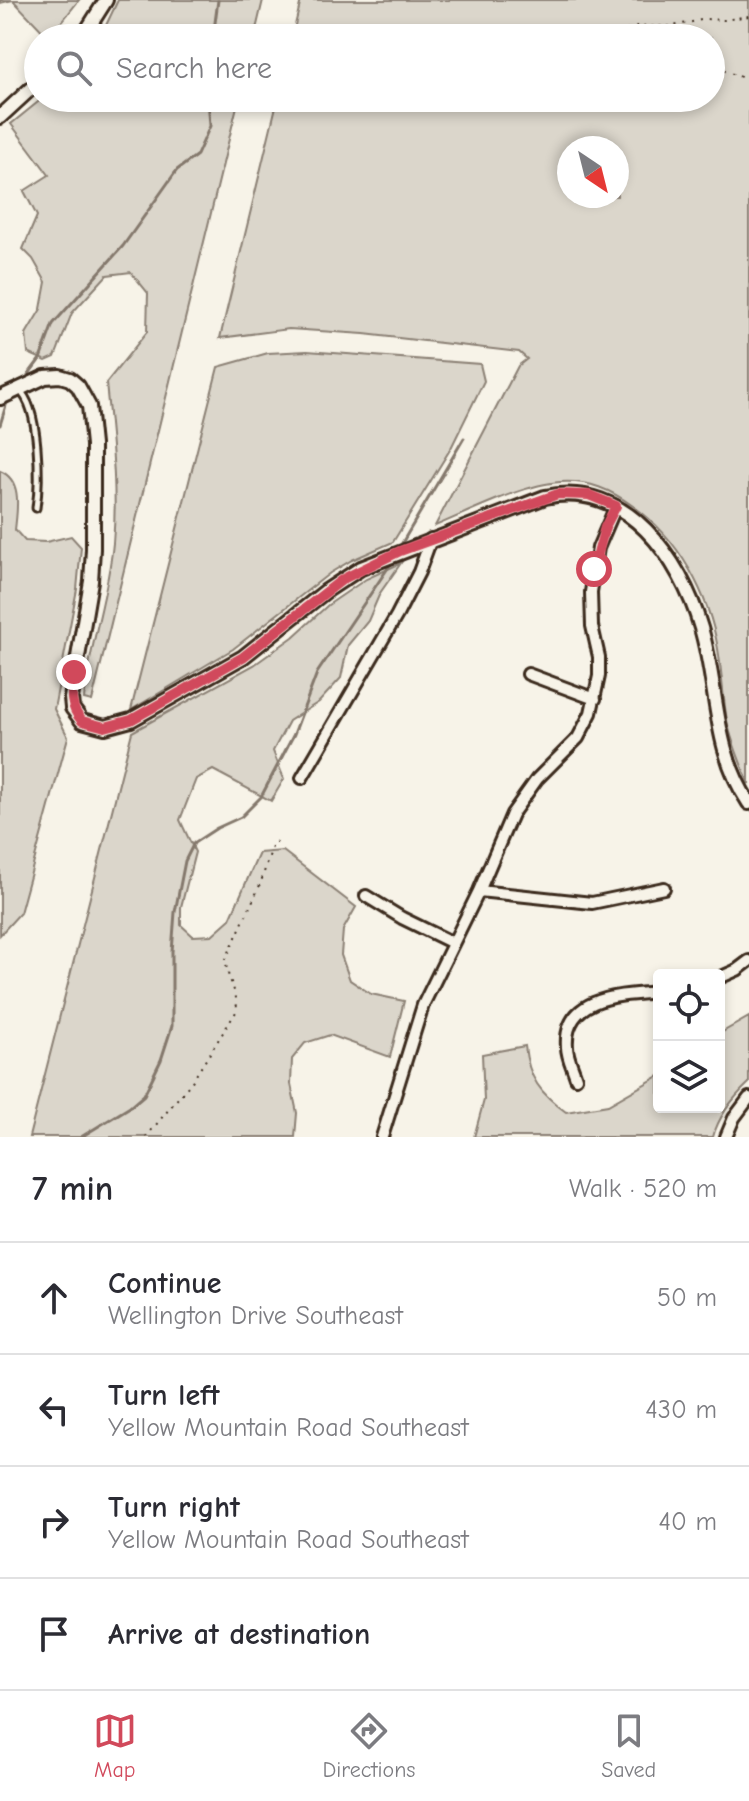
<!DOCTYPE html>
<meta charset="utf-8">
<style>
:root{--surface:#fff;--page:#f7f7f7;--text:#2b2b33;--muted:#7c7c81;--line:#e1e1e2;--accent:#d1495b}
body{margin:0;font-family:"Comic Neue",sans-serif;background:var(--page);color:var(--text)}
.controls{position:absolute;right:24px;bottom:24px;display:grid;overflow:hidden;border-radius:8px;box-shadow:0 4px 12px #0003}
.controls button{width:72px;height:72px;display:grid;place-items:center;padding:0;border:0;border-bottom:2px solid var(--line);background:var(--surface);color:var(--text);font:40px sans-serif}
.compass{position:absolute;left:557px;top:136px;width:72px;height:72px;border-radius:50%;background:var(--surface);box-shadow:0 4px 12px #0003;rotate:145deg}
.stop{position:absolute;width:24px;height:24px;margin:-18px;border:6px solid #d1495b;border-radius:50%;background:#fff}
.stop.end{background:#d1495b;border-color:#fff;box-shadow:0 2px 8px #0008}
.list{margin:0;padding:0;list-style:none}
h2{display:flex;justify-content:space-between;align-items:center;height:104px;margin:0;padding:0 32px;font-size:34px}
h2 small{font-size:26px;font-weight:400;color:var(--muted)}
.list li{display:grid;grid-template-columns:52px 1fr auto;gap:24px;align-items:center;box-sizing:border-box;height:112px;padding:0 32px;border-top:2px solid var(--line)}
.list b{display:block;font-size:30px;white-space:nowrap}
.list p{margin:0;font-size:26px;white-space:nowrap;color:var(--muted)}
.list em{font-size:26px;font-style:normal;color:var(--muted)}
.icon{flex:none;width:44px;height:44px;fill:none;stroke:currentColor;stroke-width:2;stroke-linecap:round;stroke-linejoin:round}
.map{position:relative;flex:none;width:749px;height:1137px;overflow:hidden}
.search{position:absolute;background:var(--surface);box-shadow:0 4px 12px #0003;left:24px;right:24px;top:24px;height:88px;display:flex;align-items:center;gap:20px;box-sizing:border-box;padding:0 28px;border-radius:44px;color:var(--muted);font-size:30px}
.sheet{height:552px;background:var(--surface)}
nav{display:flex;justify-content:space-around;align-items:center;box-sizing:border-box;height:112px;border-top:2px solid var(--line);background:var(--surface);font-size:22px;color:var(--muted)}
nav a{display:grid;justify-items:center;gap:4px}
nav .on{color:var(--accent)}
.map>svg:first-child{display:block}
.green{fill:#dbd6cb;stroke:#8b8074;stroke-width:2;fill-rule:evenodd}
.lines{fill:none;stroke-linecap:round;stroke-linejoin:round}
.stream{stroke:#84786c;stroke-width:3}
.service-casing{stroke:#3b2a1e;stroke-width:11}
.minor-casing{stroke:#3b2a1e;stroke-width:16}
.tertiary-casing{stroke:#3b2a1e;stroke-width:18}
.path{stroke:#3b2a1e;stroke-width:2;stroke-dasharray:2 6;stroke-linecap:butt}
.service{stroke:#f7f3e8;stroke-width:5}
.minor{stroke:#f7f3e8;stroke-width:10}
.tertiary{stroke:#f7f3e8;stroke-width:12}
.route{stroke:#d1495b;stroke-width:10}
</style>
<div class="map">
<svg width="749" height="1137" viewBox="0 0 749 1137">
<rect width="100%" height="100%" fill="#f7f3e8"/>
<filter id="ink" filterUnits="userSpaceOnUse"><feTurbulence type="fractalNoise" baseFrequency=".0125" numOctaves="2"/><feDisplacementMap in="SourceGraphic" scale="16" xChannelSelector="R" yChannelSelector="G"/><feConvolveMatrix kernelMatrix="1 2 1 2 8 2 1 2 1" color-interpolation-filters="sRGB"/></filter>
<g filter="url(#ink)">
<!-- green -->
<path class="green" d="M0 0H79L49 38 13 0 0 3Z
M118 0H263L254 38H100Z
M301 0H749V784C741 764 732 743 727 721 723 698 722 673 718 649 709 595 679 538 633 506 611 490 589 480 560 482 524 484 469 512 435 526L518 366 527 359 519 352 364 334 289 329 220 338 278 98H711V38H292ZM569 148H617V196H569Z
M43 98H239L92 701 84 699C89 646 108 596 113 543 118 490 111 436 106 383L147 332 148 293 131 272 107 275 72 313 55 357 46 361 28 353 26 334 41 309 46 282 33 259 23 249 37 216 24 191 49 175 11 124Z
M307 351 480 364 484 381 451 448 393 542 352 560 330 573 233 649 131 710 218 367 268 353Z
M0 471C23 480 17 510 15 530L25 541 46 542 71 536 81 547 77 589 54 709 68 737 20 913 0 935Z
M401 563 380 593 368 621 348 645 341 678 319 702 289 721 273 751 284 779 271 801 213 770 196 779 180 820 195 852 181 907V925L193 936 212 935 230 919 259 853 283 851 356 907 343 930 341 955 350 980 371 994 404 1001 390 1057 330 1035 305 1043 292 1059 291 1084 297 1113 295 1137H29L132 732 254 665 293 637 328 605 366 579Z
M749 1017V1083C733 1098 719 1115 713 1137H474L484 1100 482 1054 525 1046C528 1078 541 1094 566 1112L608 1105 659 1076V1107H719V1034Z"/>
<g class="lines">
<!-- stream -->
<path class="stream" d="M213 38 218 0
M28 375 40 359 53 324 123 246 177 170 197 155 210 126 208 98
M0 425 7 402
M402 543 464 438
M81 1137 130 1107 144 1095 161 1060 172 1026V952L175 912 185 861 194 843 217 828 241 817 261 797 294 734 317 673 390 565"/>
<defs>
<path id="service" d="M19 390C40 407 40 482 36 508"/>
<path id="minor" d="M528 674 595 699
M302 778 397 615 419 572 431 539
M479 891 592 903 664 888
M366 896 402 918 453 943
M719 978 737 970 749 961
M576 1078C573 1068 567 1057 567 1047 563 995 624 995 659 992
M382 1137 423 1005 479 891 512 814 537 779 578 738 591 713 599 676V657L592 626 591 592 598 548 616 506
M726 1137 734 1118 749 1098"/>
<path id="tertiary" d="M82 38 106 0
M0 117 38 82
M0 398 45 377 60 376 70 379 78 386 89 406 93 445V549L91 581 71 698 72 708 82 721 105 727 131 720 243 657 326 591 361 568 545 497C626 479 681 559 701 628 719 689 712 747 749 803"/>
</defs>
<!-- service casing -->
<use href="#service" class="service-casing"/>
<!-- minor casing -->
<use href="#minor" class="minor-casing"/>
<!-- tertiary casing -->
<use href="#tertiary" class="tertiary-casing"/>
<!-- path -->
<path class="path" d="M653 38 621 32 634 27 673 26 706 19 724 20 749 16
M711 61 725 71 749 80
M146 1137 193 1080 236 1012C240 992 225 978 226 959L260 885 272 847 281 837"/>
<!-- service -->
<use href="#service" class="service"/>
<!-- minor -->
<use href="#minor" class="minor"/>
<!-- tertiary -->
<use href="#tertiary" class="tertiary"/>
</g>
</g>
<g class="lines" filter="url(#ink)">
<!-- route -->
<path class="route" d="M74 672C72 691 68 705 82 721L105 727 131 720 243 657 343 579 400 551 558 494 589 495 616 506 605 527 594 569"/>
</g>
</svg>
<div class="controls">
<button><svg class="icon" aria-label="locate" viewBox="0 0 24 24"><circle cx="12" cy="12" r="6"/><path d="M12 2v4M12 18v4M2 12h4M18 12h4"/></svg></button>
<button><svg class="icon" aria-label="layers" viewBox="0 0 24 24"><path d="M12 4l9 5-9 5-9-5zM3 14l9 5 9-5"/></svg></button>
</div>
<svg class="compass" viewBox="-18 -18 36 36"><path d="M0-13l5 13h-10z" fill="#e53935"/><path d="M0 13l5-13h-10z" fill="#7c7c81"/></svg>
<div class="stop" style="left:594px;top:569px"></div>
<div class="stop end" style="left:74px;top:672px"></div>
<div class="search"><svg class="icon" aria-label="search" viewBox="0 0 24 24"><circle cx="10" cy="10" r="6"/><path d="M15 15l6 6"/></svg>Search here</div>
</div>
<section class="sheet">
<h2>7 min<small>Walk · 520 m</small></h2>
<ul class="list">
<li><svg class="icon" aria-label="ahead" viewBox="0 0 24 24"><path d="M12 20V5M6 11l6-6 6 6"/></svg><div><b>Continue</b><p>Wellington Drive Southeast</p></div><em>50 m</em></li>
<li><svg class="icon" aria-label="left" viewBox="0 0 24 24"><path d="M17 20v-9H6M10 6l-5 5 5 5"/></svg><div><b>Turn left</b><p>Yellow Mountain Road Southeast</p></div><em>430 m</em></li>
<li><svg class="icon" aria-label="right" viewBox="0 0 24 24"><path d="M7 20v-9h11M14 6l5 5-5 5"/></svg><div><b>Turn right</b><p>Yellow Mountain Road Southeast</p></div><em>40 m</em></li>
<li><svg class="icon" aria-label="arrive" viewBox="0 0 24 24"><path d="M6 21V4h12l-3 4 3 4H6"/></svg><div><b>Arrive at destination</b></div></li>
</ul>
</section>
<nav>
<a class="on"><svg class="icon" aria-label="map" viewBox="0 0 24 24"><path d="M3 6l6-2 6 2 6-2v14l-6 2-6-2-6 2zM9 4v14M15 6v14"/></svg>Map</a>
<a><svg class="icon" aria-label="directions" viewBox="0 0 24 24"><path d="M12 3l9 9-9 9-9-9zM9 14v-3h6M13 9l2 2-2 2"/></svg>Directions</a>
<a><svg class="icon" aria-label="saved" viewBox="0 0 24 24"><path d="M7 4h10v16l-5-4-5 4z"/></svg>Saved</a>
</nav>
